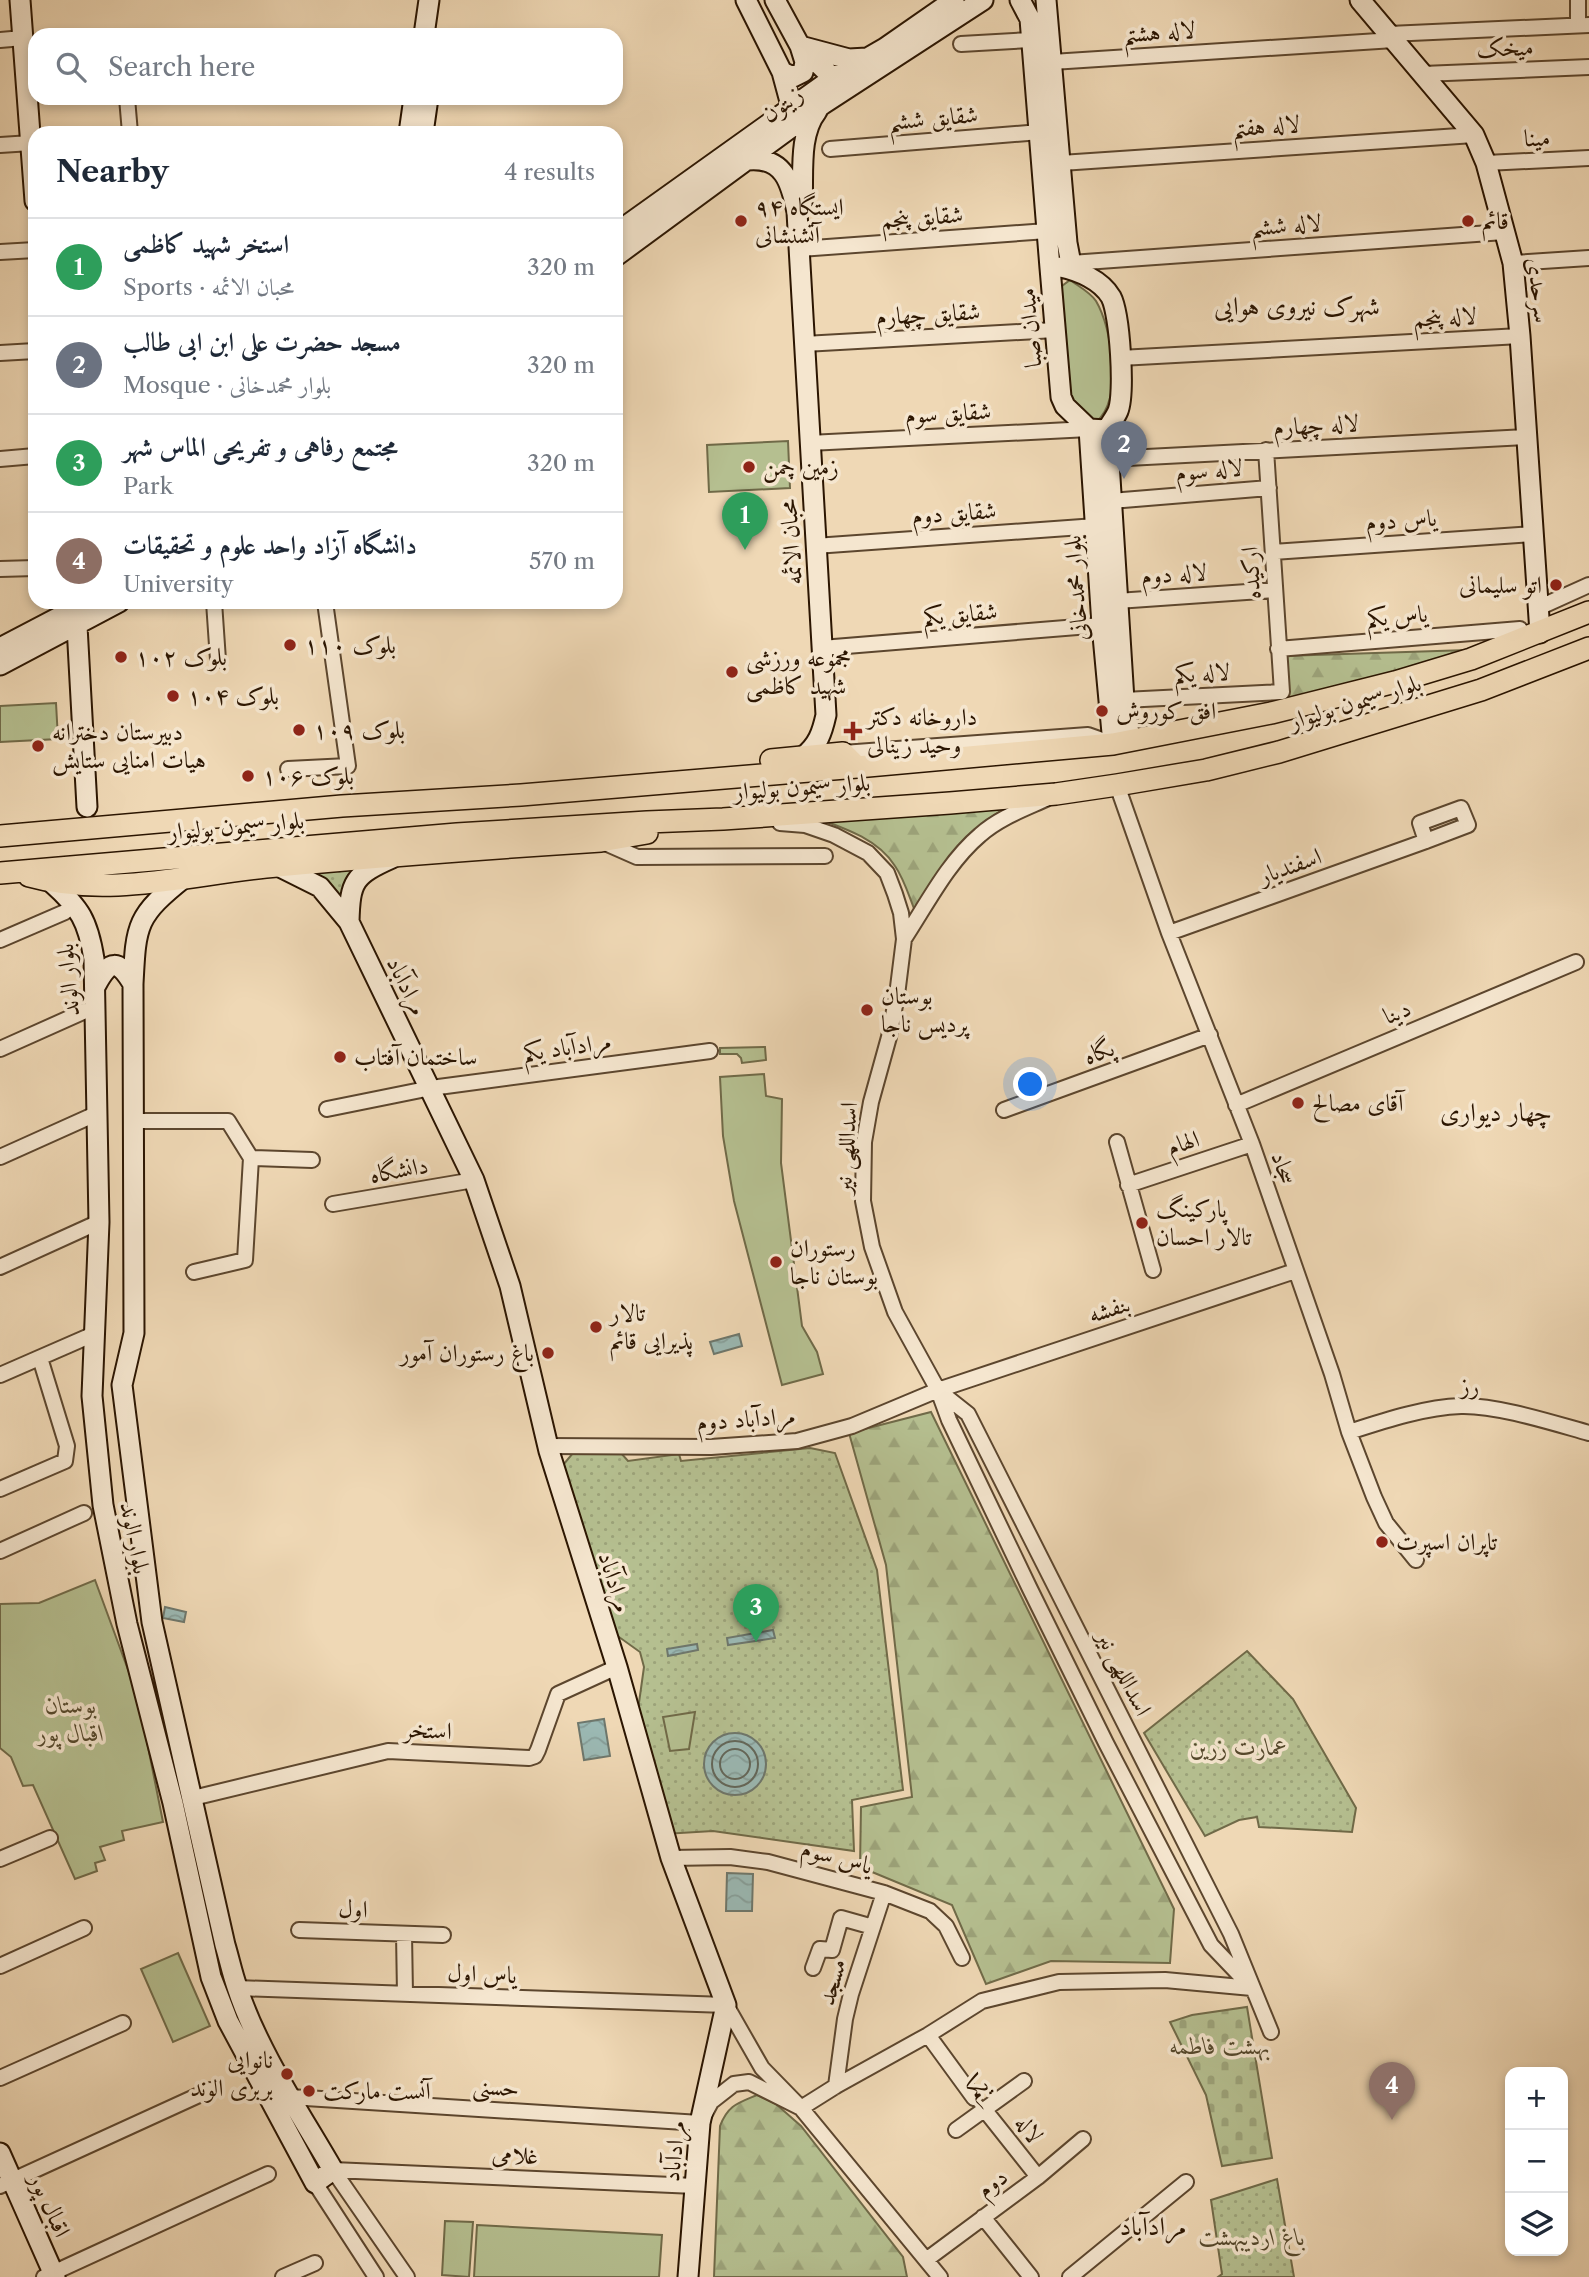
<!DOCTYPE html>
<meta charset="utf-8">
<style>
:root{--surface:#fff;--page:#f6f6f7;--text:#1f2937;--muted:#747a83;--line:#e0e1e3;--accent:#8f2418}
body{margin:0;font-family:"Libre Caslon Text",Amiri,serif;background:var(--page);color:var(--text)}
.controls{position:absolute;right:21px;bottom:21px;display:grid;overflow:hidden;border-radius:14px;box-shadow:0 4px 10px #0003}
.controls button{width:63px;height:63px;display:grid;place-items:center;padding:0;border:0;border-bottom:2px solid var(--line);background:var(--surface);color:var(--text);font:35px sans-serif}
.you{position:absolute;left:1031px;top:1085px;width:24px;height:24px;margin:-18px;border:5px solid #fff;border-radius:50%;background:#1a73e8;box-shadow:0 0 0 10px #1a73e833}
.badge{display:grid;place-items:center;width:46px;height:46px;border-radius:50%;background:var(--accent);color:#fff;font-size:23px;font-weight:700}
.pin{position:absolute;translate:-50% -58px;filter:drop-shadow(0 2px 4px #0008)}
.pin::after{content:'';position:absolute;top:37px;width:24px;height:21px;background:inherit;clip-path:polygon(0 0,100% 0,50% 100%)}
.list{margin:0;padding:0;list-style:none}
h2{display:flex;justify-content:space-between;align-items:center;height:91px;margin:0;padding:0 28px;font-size:30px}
h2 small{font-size:23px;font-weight:400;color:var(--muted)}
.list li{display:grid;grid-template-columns:46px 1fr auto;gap:21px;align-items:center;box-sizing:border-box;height:98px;padding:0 28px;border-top:2px solid var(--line)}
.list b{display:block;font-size:26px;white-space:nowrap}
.list p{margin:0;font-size:23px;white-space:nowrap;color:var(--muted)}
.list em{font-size:23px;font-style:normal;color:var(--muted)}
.icon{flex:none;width:38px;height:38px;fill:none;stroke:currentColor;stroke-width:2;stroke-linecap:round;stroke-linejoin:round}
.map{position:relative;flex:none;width:1589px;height:2277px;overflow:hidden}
.search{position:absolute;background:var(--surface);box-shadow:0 4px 10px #0003;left:28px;top:28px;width:595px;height:77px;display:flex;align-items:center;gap:18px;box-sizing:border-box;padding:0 24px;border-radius:21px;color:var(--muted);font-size:26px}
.panel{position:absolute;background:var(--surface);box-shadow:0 4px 10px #0003;left:28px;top:126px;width:595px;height:483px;border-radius:21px}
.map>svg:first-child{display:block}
.grass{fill:url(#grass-dots);stroke:#706a48;stroke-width:2}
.forest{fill:url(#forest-firs);stroke:#706a48;stroke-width:2}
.cemetery{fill:url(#cemetery-stones);stroke:#706a48;stroke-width:2}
.park{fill:#b5bf90;stroke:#706a48;stroke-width:2}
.water{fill:url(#water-waves);stroke:#6e776c;stroke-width:2}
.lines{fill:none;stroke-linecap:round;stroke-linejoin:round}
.shore{stroke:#63675a;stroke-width:2}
.street-casing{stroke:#5c462e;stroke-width:18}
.secondary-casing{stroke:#2b1501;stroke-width:23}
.primary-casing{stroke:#2b1501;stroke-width:24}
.street{stroke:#f5e6cf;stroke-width:14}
.secondary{stroke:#f5e6cf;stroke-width:19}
.primary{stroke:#efd8b5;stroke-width:21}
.poi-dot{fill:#8f2418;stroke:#f5e6cf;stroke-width:2.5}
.labels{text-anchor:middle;stroke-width:7;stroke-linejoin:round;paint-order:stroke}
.street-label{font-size:24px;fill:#2b1501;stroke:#f5e6cf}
.poi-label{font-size:24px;fill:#2b1501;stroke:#f5e6cf;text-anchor:start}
.park-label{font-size:24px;font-style:italic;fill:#54482c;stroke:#f5e6cf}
.neighbourhood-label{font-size:26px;fill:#2b1501;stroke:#f5e6cf}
</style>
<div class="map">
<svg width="1589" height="2277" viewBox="0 0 1589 2277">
<defs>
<pattern id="grass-dots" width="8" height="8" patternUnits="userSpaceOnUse" patternTransform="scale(1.75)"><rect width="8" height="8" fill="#b5bf90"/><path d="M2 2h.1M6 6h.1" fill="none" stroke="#9ca37a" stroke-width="1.8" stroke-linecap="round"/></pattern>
<pattern id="forest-firs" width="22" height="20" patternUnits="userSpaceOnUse" patternTransform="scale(1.75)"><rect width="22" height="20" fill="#b5bf90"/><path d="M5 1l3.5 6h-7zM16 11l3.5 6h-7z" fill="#9ca37a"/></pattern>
<pattern id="cemetery-stones" width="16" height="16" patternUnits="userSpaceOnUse" patternTransform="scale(1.75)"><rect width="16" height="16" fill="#b5bf90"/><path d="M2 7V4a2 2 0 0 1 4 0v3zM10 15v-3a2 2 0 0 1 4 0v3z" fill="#9ca37a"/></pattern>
<pattern id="water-waves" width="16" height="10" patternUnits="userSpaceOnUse" patternTransform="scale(1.75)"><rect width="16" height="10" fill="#9bb9b4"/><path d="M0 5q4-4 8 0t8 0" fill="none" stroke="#869e99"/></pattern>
</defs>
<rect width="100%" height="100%" fill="#efd8b5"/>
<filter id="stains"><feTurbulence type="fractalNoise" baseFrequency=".00286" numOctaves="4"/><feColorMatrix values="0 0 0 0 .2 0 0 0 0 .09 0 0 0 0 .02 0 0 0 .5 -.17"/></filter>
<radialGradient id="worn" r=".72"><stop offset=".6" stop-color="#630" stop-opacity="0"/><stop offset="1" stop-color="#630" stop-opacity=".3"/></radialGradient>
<!-- grass -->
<path class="grass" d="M366 863 342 905 302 871Z
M810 1448 835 1453 877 1570 903 1790 852 1800 854 1851 713 1831 664 1834 636 1724 644 1667 640 1652 612 1632 563 1465 573 1453H621L628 1461 679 1454 681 1461Z
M1247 1651 1293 1699 1356 1808 1352 1832 1259 1827 1257 1817 1239 1820 1205 1836 1144 1733Z
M1277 2179 1294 2277H1218L1222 2274 1211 2200Z"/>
<!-- forest -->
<path class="forest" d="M1468 650 1288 704 1283 656Z
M1025 804C1016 806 1006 808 999 812 960 835 937 874 915 911 909 896 904 879 895 866 878 839 844 828 816 818Z
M931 1412 1174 1909 1170 1963 1051 1961 986 1984 952 1905 860 1867 861 1807 912 1797 886 1565 849 1433Z
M757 2095 776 2104 801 2126 903 2257 907 2277H714L720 2126C728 2105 738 2103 757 2095Z"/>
<!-- cemetery -->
<path class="cemetery" d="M1247 2007 1272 2158 1222 2166 1206 2095 1170 2022 1192 2015Z"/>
<!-- park -->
<path class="park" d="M1070 280C1078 286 1090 292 1096 301 1112 328 1124 400 1096 422L1080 410 1067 394 1059 292 1062 286Z
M788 441 790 488 709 492 707 445Z
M56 703 58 739 0 742V706Z
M765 1047 766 1060 742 1063 741 1058 737 1054H720V1048Z
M764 1074 766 1096 782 1099 781 1163 802 1326 817 1352 823 1374 782 1385 734 1201 723 1136 720 1077Z
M95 1580 138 1697 163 1822 122 1831 124 1840 100 1847 105 1860 95 1863 97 1871 75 1879 33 1785 23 1786 11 1757 0 1748V1604L39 1603Z
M695 1712 689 1749 670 1751 663 1717Z
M178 1953 210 2026 173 2042 141 1969Z
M445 2221 473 2222 469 2277 442 2275Z
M477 2225 662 2235 659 2277H474Z"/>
<!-- water -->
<path class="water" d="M739 1334 742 1346 714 1354 710 1342Z
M165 1607 186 1612 184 1622 163 1618Z
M773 1630 775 1638 728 1645 727 1638Z
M697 1644 698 1650 668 1656 667 1649Z
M604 1719 610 1756 584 1760 578 1723Z
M704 1764a31 31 0 1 1 62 0a31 31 0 1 1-62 0Z
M727 1873 753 1874 752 1911H726Z"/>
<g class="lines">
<!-- shore -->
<path class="shore" d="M712 1764a23 23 0 1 1 46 0a23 23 0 1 1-46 0Z
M720 1764a15 15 0 1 1 30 0a15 15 0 1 1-30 0Z"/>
<defs>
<path id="street" d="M1578 0V25
M1389 34 1589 25
M0 40 23 38
M961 44 1031 40
M1052 62 1394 40
M1423 74 1589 67
M127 98 130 133
M0 145 31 143
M830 149 1040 132
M1061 163 1474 135
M1486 163 1589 158
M800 249 1047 231
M0 252 35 250
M1071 263 1504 232
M1513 263 1589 258
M804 344 1055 330
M0 353 35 351
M1120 358 1520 336
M809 443 1089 429
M0 459 35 456
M1108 459 1527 437
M1111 501 1269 488
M815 546 1096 526
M1273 552 1532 534
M0 569 35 568
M1117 601 1275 590
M214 602 218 660
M1538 608 1589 585
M822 648 1102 625
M1278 649 1520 629
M1124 700 1282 692 1266 450
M843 753 1088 735 1105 741
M288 769 348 766 325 602
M1117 785 1169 933 1252 1144 1332 1374 1349 1432 1374 1497 1386 1523 1416 1560
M780 823 805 825 834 835 868 853 887 873 895 894 901 913 904 939 897 995 889 1037 871 1102 864 1142 863 1201 872 1247 895 1312 938 1390 949 1420 1030 1589 1106 1743 1211 1945 1252 1988
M603 842 637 857 825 856
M1169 933 1426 841 1468 825 1461 808 1420 823 1426 841
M904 939C927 904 948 862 980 835 999 818 1024 809 1046 799
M0 940 65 912
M0 1049 85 1011
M1236 1105 1576 962
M327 1109 431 1088 710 1051
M1004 1110 1210 1035
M133 1121H228L251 1158 312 1160
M1117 1142 1153 1270
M0 1157 98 1113
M1128 1185 1252 1144
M333 1204 474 1180
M0 1267 99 1222
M194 1272 245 1260 251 1158
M0 1375 94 1334
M939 1391 968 1414 1231 1934 1271 2032
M1349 1432C1383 1421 1425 1407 1461 1406 1497 1405 1553 1423 1589 1433
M548 1446 711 1447 797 1441 852 1426 938 1390 1295 1271
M0 1489 65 1461 67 1446 40 1358
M0 1551 84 1513
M193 1798 388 1751 529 1758 535 1756 538 1750 558 1694 617 1667
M671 1858 730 1857 768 1862 884 1893 930 1911 946 1926 962 1958
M0 1859 50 1838
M299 1930 443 1935
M404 1934 405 1994
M0 1966 84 1928
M813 1968 820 1949 832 1950 841 1918 873 1927
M237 1988 726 2005 762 2068 801 2108 836 2086 928 2035 982 2001 1059 1982 1165 1980 1252 1988
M928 2035 974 2098
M0 2078 123 2023
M836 2086 845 2019 851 1994 884 1893
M290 2097 700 2123 711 2102 734 2084 749 2082 801 2108 940 2277
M984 2109 1038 2177
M956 2130 1024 2081
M333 2170 695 2186
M333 2170 407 2277
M315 2183 376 2277
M0 2186 210 2090
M983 2217 1031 2277
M926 2260 1038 2177 1083 2139
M44 2277 268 2174
M283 2277 315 2263
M1070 2277 1186 2182"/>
<path id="secondary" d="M20 0 35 201
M746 0 782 72 792 109
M775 0 800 46 833 78 840 89
M1020 0 1030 19 1050 268
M1046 0 1067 243 1072 269
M1360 0 1474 135 1486 163 1513 263 1520 336 1540 633
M424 35 429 0
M804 47 849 59 867 58
M782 72 793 77 803 72 805 62 800 46
M409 133 414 98
M423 133 428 98
M747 160C784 156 791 183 797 212L826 715C822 733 818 745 803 757
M802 204C804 175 798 135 817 111
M616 233 833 78 885 48 954 0
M616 256 823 104 983 0
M1061 267C1079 271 1101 280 1111 297 1120 314 1125 394 1118 411 1115 418 1110 424 1107 430L1089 429 1065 406 1061 397 1050 268Z
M1089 429 1102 625 1113 744
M1107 430 1124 700 1130 740
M67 602 68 613 77 626 87 807
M0 648 88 602
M0 665 119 602
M278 866 320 887 349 922 474 1180 510 1286 549 1451 617 1667 671 1858 726 2005 700 2123 688 2277
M52 883C80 908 88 921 94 959L99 1222 92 1396 103 1505 127 1624 173 1803 211 1977 228 2021 315 2183 333 2170C300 2113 257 2049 237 1987 232 1973 229 1958 225 1945L152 1622 122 1385 134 1333 133 984C136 924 136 916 185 877
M349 922C350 881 354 875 392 858
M96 985C110 959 118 959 133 984
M0 2153 55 2277"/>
<path id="primary" d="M771 760 843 753 857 767
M0 836 342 806 521 795 857 767 1113 744 1271 713 1395 682 1471 659 1589 612
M0 873 457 834 647 822 723 819 950 803 1056 794 1117 785 1206 770 1279 752 1481 690 1589 648
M29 876C111 899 194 873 277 866 385 856 493 848 601 841L647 833"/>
</defs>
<!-- street casing -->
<use href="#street" class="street-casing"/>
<!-- secondary casing -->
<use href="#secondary" class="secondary-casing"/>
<!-- primary casing -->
<use href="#primary" class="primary-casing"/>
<!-- street -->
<use href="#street" class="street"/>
<!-- secondary -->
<use href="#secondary" class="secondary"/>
<!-- primary -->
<use href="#primary" class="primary"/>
</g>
<!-- markers -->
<g class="poi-dot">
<circle cx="741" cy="221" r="7"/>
<circle cx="1468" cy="221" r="7"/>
<circle cx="749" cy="467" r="7"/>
<circle cx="1556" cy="585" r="7"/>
<circle cx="290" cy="645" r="7"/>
<circle cx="121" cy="657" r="7"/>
<circle cx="732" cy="672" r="7"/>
<circle cx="173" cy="696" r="7"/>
<circle cx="1102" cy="711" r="7"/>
<circle cx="299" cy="730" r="7"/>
<path d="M849.5 720.5h7v7h7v7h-7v7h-7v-7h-7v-7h7z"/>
<circle cx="38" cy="746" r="7"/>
<circle cx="248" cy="776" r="7"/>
<circle cx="867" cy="1010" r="7"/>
<circle cx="340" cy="1057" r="7"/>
<circle cx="1298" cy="1103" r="7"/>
<circle cx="1142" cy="1223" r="7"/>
<circle cx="776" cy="1262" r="7"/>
<circle cx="596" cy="1327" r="7"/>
<circle cx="548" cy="1353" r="7"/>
<circle cx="1382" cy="1542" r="7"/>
<circle cx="287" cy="2074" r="7"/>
<circle cx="309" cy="2091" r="7"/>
</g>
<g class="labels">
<!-- street labels -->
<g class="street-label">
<text transform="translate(1159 32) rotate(-4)" y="8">لاله هشتم</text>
<text transform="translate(1505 48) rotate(-2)" y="8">میخک</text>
<text transform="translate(782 104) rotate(-36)" y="8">زیتون</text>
<text transform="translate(933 118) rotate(-5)" y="8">شقایق ششم</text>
<text transform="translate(1266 126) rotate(-4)" y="8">لاله هفتم</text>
<text transform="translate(1537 138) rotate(-2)" y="8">مینا</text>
<text transform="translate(922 217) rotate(-4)" y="8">شقایق پنجم</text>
<text transform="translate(1286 225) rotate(-4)" y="8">لاله ششم</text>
<text transform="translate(1539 290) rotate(83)" y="8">سرحدی</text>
<text transform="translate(928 314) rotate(-3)" y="8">شقایق چهارم</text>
<text transform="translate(1445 317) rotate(-3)" y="8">لاله پنجم</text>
<text transform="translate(1030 328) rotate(-95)" y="8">میدان صبا</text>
<text transform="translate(948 413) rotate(-3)" y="8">شقایق سوم</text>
<text transform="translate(1316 425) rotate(-3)" y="8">لاله چهارم</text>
<text transform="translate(1209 470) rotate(-5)" y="8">لاله سوم</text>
<text transform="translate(954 513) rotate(-4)" y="8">شقایق دوم</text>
<text transform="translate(1401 520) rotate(-4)" y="8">یاس دوم</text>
<text transform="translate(791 542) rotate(-94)" y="8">محبان الائمه</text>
<text transform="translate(1251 573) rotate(-93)" y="8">ارکیده</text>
<text transform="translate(1174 574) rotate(-4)" y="8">لاله دوم</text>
<text transform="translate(1076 588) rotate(-94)" y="8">بلوار محمدخانی</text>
<text transform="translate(960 614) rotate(-5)" y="8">شقایق یکم</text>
<text transform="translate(1397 616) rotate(-5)" y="8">یاس یکم</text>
<text transform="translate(1202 673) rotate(-3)" y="8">لاله یکم</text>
<text transform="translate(1355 702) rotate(-17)" y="8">بلوار سیمون بولیوار</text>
<text transform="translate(802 787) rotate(-4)" y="8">بلوار سیمون بولیوار</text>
<text transform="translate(236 826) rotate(-5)" y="8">بلوار سیمون بولیوار</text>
<text transform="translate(1290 866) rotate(-20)" y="8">اسفندیار</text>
<text transform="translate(68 980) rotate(-95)" y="8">بلوار الوند</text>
<text transform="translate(407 986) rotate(64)" y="8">مرادآباد</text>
<text transform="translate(1397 1012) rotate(-23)" y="8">دینا</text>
<text transform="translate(567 1047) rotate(-8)" y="8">مرادآباد یکم</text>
<text transform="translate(1099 1052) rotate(-20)" y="8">پگاه</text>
<text transform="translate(1183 1143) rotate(-18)" y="8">الهام</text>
<text transform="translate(846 1148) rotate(-86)" y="8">اسداللهی نیر</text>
<text transform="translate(1284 1168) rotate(71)" y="8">سجاد</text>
<text transform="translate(399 1170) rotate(-10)" y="8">دانشگاه</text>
<text transform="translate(1109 1309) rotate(-18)" y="8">بنفشه</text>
<text transform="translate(1470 1386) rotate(1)" y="8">رز</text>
<text transform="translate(746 1419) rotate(-4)" y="8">مرادآباد دوم</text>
<text transform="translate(135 1538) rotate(79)" y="8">بلوار الوند</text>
<text transform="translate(615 1582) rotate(73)" y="8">مرادآباد</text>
<text transform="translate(1124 1673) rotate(63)" y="8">اسداللهی نیر</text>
<text transform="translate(428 1730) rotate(3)" y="8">استخر</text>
<text transform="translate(837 1857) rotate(15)" y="8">یاس سوم</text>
<text transform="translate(353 1909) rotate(2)" y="8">اول</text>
<text transform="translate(482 1974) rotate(2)" y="8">یاس اول</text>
<text transform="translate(832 1982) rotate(-74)" y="8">مسجد</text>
<text transform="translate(496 2087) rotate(4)" y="8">حسنی</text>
<text transform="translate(977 2087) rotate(-36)" y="8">یکم</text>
<text transform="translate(1029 2129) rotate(52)" y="8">لاله</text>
<text transform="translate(674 2151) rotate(-84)" y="8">مرادآباد</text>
<text transform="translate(515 2155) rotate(3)" y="8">غلامی</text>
<text transform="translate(992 2183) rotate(-37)" y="8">دوم</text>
<text transform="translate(50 2205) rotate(66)" y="8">اقبال پور</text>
</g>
<!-- poi labels -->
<g class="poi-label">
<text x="755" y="215">ایستگاه ۹۴<tspan x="755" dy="28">آتشنشانی</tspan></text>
<text x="1482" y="229">قائم</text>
<text x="763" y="475">زمین چمن</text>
<text x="1542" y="593" text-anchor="end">اتو سلیمانی</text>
<text x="304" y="653">بلوک ۱۱۰</text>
<text x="135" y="665">بلوک ۱۰۲</text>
<text x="746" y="666">مجموعه ورزشی<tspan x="746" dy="28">شهید کاظمی</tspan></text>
<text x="187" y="704">بلوک ۱۰۴</text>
<text x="1116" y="719">افق کوروش</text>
<text x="867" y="725">داروخانه دکتر<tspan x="867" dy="28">وحید زینالی</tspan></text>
<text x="313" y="738">بلوک ۱۰۹</text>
<text x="52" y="740">دبیرستان دخترانه<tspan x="52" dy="28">هیات امنایی ستایش</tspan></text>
<text x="262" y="784">بلوک ۱۰۶</text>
<text x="881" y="1004">بوستان<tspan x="881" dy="28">پردیس ناجا</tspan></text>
<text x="354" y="1065">ساختمان آفتاب</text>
<text x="1312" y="1111">آقای مصالح</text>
<text x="1156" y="1217">پارکینگ<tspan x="1156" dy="28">تالار احسان</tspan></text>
<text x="790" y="1256">رستوران<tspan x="790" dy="28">بوستان ناجا</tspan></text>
<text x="610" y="1321">تالار<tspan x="610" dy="28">پذیرایی قائم</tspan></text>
<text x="534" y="1361" text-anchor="end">باغ رستوران آمور</text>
<text x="1396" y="1550">تاپران اسپرت</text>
<text x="273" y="2068" text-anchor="end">نانوایی<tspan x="273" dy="28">بربری الوند</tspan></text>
<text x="323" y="2099">آنست مارکت</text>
</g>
<!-- park labels -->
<g class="park-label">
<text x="71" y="1713">بوستان<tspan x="71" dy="28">اقبال پور</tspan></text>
<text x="1239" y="1755">عمارت زرین</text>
<text x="1220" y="2054">بهشت فاطمه</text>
<text x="1252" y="2245">باغ اردیبهشت</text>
</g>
<!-- neighbourhood labels -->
<g class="neighbourhood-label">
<text x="1297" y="315">شهرک نیروی هوایی</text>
<text x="1496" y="1121">چهار دیواری</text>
<text x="1153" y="2235">مرادآباد</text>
</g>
</g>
<rect width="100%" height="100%" filter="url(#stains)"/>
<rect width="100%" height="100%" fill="url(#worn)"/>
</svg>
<div class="controls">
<button>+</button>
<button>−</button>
<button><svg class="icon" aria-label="layers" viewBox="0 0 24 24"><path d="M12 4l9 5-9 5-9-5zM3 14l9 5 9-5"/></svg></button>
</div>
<div class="you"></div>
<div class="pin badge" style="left:745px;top:550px;background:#2e9e5b">1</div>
<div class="pin badge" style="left:1124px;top:479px;background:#6b7280">2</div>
<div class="pin badge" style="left:756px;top:1642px;background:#2e9e5b">3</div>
<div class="pin badge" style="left:1392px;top:2120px;background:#8d6e63">4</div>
<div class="search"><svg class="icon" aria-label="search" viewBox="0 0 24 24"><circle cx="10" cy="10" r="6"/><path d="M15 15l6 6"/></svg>Search here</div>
<section class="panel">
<h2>Nearby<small>4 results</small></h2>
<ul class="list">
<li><span class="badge" style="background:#2e9e5b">1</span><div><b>استخر شهید کاظمی</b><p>Sports · محبان الائمه</p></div><em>320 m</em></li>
<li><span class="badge" style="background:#6b7280">2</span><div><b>مسجد حضرت علی ابن ابی طالب</b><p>Mosque · بلوار محمدخانی</p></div><em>320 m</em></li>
<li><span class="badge" style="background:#2e9e5b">3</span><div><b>مجتمع رفاهی و تفریحی الماس شهر</b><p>Park</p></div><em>320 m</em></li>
<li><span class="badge" style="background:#8d6e63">4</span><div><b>دانشگاه آزاد واحد علوم و تحقیقات</b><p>University</p></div><em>570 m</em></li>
</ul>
</section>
</div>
